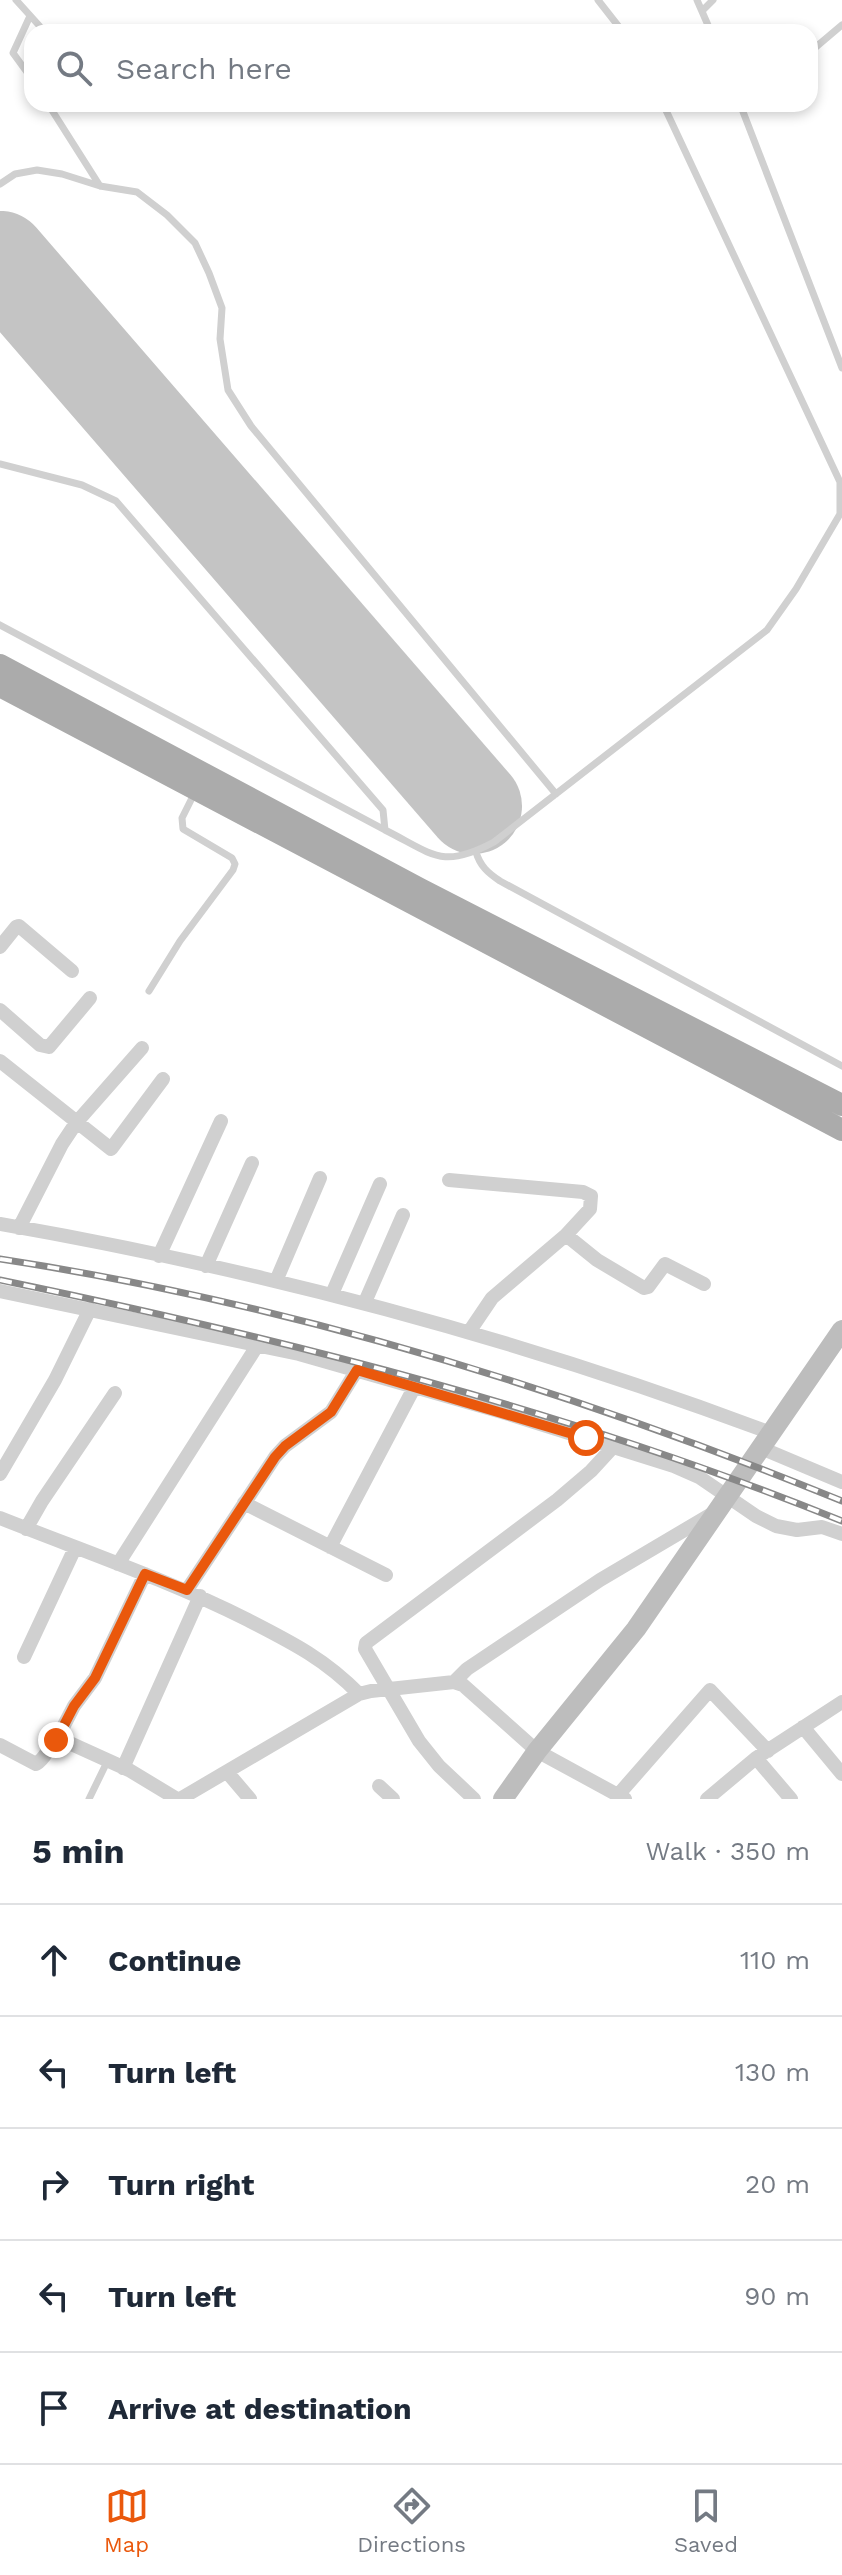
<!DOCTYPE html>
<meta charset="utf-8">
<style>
:root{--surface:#fff;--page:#f2f2f3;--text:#1f2937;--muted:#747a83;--line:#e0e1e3;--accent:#ea580c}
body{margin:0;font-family:"Work Sans",sans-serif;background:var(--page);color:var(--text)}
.stop{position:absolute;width:24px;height:24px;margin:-18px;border:6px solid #ea580c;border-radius:50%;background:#fff}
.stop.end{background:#ea580c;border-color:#fff;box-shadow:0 2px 8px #0008}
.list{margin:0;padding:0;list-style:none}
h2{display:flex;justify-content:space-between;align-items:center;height:104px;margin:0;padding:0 32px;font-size:34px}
h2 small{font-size:26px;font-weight:400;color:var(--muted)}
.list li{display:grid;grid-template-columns:52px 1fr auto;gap:24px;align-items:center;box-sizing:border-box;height:112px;padding:0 32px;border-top:2px solid var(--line)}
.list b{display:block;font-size:30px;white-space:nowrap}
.list em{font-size:26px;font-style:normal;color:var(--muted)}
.icon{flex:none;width:44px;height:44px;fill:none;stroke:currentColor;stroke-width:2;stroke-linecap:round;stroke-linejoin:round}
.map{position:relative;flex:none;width:842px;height:1799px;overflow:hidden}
.search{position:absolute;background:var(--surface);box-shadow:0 4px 12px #0003;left:24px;right:24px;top:24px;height:88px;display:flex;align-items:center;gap:20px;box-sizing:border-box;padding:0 28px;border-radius:24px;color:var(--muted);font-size:30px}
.sheet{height:664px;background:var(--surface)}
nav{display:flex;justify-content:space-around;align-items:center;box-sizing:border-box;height:112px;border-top:2px solid var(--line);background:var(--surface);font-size:22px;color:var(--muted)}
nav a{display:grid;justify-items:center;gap:4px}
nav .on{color:var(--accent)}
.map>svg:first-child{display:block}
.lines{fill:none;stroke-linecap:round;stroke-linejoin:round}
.taxiway{stroke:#c4c4c4;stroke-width:38}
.runway{stroke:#c4c4c4;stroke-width:96}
.lane{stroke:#d0d0d0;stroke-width:7}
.street{stroke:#d0d0d0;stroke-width:14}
.secondary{stroke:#bdbdbd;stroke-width:20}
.primary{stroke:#ababab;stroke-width:22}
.rail-casing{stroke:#888;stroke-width:7}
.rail{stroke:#fff;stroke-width:4;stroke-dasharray:12;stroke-linecap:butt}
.route{stroke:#ea580c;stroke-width:10}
</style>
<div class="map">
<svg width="842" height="1799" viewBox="0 0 842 1799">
<rect width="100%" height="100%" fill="#fff"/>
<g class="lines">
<!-- taxiway -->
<path class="taxiway" d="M0 292 16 278"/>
<!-- runway -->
<path class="runway" d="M0 259 474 806"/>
<!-- lane -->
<path class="lane" d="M16 0 45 32
M598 0 623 32
M697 0 711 32
M702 11 713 0
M30 16 13 53 32 79
M810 52 842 25
M48 104 100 186
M740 104 842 368
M0 184 15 174 37 170 62 174 100 186 137 192 167 215 195 243 209 273 222 308 220 339 228 390 251 426 556 794
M0 464 82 485 116 501 383 810 385 830
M0 625 385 830C433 854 442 870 494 842L767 630 796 589 840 514V482L663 104
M476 852C480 866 488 873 500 881L842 1066
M149 991 180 941 233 870 235 864 232 858 183 829 182 818 195 792
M89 1799 107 1762"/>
<!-- street -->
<path class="street" d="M0 947 16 927 19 926 72 971
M0 1010 40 1045 49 1047 90 998
M0 1061 111 1149 163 1079
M449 1180 583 1192 591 1196 590 1209 566 1235 492 1298 469 1332
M0 1224C263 1270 521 1339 771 1433
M19 1228 62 1144 76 1123 142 1048
M566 1235 597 1260 644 1288 648 1287 665 1264 704 1284
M159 1256 221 1121
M206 1266 252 1163
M276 1281 320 1178
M0 1291 299 1354 502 1412 674 1466 699 1477 756 1516 776 1526 797 1530 822 1527 842 1534
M332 1294 380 1184
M365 1302 403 1215
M761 1448 842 1482
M0 1474 55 1380 90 1309
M244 1503 386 1575
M0 1518C83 1551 168 1580 248 1620 291 1642 325 1659 359 1694
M26 1529 42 1501 115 1393
M330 1547 415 1386
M118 1564 257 1346
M145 1574 95 1678 74 1706 60 1733 65 1741 129 1770 177 1799
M187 1590 275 1457 285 1446 331 1412 357 1370
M24 1657 75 1548
M454 1682 467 1669 600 1580 715 1512
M803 1727 842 1774
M0 1745 36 1764C48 1757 48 1743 61 1737
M756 1758 791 1799
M123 1768 200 1596
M227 1772 250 1799
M379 1786 393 1799
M618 1795 710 1690 768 1751
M180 1799 359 1694 371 1691 454 1682 463 1685 537 1751 625 1799
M474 1799 439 1766 419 1741 365 1649 366 1643 557 1500 591 1471 613 1447
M707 1799 756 1758 842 1702"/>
<!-- secondary -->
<path class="secondary" d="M503 1799 537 1751 636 1629 842 1330"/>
<!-- primary -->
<path class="primary" d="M0 665 420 889 842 1105
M0 686 842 1130"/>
<defs>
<path id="rail" d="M0 1259C289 1303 572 1391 842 1501
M0 1280C286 1339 571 1411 842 1521"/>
</defs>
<!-- rail casing -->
<use href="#rail" class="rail-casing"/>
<!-- rail -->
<use href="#rail" class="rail"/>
</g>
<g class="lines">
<!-- route -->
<path class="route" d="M56 1740 61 1737 62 1729 74 1706 95 1678 145 1574 187 1590 275 1457 285 1446 331 1412 357 1370 586 1438"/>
</g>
</svg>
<div class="stop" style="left:586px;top:1438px"></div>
<div class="stop end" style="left:56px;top:1740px"></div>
<div class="search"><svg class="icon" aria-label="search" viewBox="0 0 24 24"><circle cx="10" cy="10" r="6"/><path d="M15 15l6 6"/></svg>Search here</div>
</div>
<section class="sheet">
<h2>5 min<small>Walk · 350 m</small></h2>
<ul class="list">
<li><svg class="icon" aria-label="ahead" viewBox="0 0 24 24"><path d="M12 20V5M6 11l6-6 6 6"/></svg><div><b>Continue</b></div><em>110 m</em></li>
<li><svg class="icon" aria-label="left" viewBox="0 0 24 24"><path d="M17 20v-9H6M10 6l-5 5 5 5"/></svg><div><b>Turn left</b></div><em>130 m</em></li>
<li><svg class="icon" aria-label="right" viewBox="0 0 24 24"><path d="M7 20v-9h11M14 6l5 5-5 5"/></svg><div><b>Turn right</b></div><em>20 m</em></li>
<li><svg class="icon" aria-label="left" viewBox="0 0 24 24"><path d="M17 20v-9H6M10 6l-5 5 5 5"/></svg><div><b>Turn left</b></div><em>90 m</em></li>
<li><svg class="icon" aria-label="arrive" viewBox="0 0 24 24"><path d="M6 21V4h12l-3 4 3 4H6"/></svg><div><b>Arrive at destination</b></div></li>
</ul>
</section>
<nav>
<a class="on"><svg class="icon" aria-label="map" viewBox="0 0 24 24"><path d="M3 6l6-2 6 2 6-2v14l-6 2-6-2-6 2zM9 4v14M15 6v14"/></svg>Map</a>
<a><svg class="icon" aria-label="directions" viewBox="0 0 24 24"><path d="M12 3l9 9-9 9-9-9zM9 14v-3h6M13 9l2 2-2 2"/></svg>Directions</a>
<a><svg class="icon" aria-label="saved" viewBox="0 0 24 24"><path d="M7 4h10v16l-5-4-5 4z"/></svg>Saved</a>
</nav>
